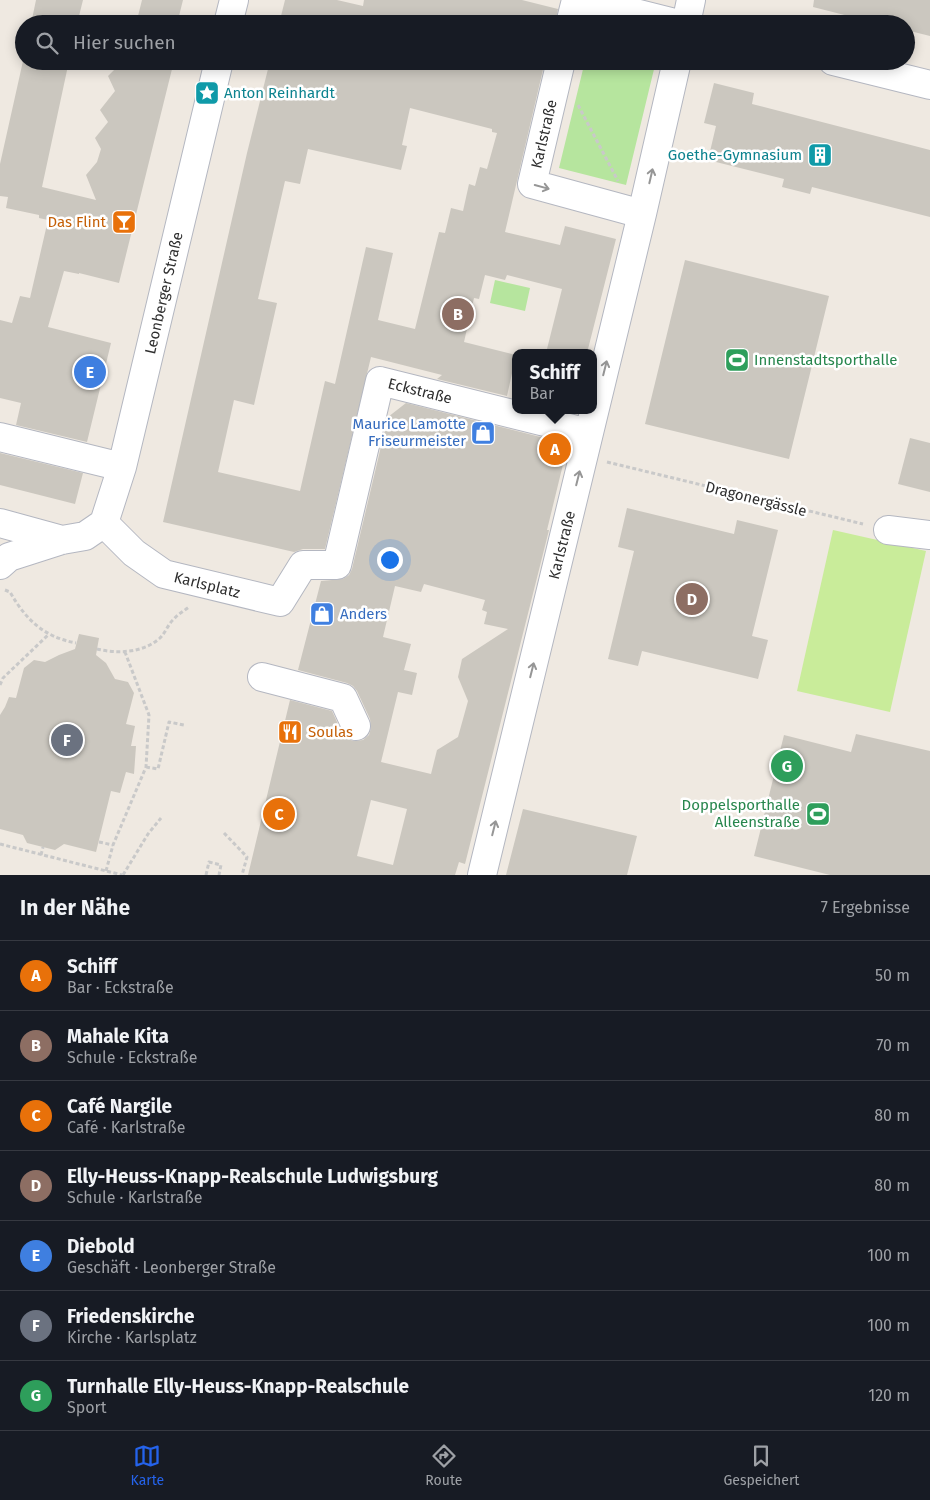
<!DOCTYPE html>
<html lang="de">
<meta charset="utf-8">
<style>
:root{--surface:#171b24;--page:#20242c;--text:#f1f3f6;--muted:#9ea1a6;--line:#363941;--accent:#2563eb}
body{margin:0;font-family:"Fira Sans",sans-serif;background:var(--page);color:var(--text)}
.you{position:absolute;left:389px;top:559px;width:18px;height:18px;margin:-12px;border:4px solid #fff;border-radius:50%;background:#1a73e8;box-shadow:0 0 0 8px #1a73e833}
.badge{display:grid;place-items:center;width:32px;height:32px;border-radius:50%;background:var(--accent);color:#fff;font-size:16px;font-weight:700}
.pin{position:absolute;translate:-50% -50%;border:2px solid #fff;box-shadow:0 1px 5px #0006}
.popup{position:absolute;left:512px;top:349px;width:85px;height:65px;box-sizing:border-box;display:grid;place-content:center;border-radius:10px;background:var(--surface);filter:drop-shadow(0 1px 4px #0005);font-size:16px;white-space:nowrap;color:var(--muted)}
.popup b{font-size:19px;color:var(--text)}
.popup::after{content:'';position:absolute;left:50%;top:100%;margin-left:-10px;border:10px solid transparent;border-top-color:var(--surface)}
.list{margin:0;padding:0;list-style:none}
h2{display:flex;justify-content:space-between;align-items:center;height:65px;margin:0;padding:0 20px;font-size:21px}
h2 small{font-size:16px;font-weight:400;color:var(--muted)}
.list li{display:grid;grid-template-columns:32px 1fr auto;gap:15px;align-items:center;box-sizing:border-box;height:70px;padding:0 20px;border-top:1px solid var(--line)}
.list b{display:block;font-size:19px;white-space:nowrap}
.list p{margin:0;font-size:16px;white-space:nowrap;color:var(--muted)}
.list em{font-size:16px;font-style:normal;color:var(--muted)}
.icon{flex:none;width:28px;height:28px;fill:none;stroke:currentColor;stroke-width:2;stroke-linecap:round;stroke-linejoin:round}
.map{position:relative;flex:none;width:930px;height:875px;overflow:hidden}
.search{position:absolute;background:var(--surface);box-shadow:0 2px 12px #0003;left:15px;right:15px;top:15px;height:55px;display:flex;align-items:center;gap:12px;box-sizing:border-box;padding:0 18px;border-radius:28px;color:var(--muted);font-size:19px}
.sheet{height:555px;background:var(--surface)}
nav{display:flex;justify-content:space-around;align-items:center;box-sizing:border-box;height:70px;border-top:1px solid var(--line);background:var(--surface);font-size:14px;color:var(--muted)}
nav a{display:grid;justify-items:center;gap:2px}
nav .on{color:var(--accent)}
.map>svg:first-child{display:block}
.green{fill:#b6e59e}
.pitch{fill:#c9ec9a}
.building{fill:#cbc7bf;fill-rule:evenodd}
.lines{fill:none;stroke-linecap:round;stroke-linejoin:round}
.minor-casing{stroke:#b4b7c1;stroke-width:30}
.path{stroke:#c9c9c9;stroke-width:3;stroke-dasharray:4 2.5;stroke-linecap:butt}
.minor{stroke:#fff;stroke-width:28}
.oneway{stroke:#969696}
.labels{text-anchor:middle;stroke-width:5;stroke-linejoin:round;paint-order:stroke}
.culture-label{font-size:15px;fill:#0d838f;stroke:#fff;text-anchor:start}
.street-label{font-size:15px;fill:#2e2e2e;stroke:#fff}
.food-label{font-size:15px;fill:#c56008;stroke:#fff;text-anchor:end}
.leisure-label{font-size:15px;fill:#27864d;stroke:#fff;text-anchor:start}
.shop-label{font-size:15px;fill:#366cbe;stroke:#fff;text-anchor:end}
</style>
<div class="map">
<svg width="930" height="875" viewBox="0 0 930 875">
<rect width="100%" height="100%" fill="#efe9e1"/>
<!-- green -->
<path class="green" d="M585 61H656L626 185 559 168Z
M495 280 530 288 525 311 490 303Z"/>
<!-- pitch -->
<path class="pitch" d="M833 530 926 551 890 712 797 691Z"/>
<!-- building -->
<path class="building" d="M36 0H83L77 24H31Z
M142 0H183L177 24H136Z
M285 0H337L363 6 364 0H522L558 9 555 24H429L405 18V24H279Z
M814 0H930V36L906 30V24H880L813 7Z
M23 61H69L42 187 96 200 86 175 97 162 101 149 95 138 108 122 100 110 115 91 108 76 123 61H174L119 283 79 273V274L64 271 48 327 111 343 87 442 16 425 21 403 0 398V320L12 323 20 296 30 298 48 220 39 218V215L6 208 8 197 0 196V164Z
M270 61H371L391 66 393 61H545L505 232 560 245 565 226 616 239 587 353H546L562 289 507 275 505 280 485 275 479 299 474 298 464 342 516 355 507 396 437 379 442 375 371 357 325 549H303L294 552 163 522 247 153ZM410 108 492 129V132L497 133 487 169 480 167 475 186 469 184 463 211 451 208 445 233 439 232 415 329 378 320 393 253 366 247 335 384 325 381 300 491 218 472 234 400 254 405 277 303 258 299 285 181 300 184 308 149 401 170 407 146 402 145Z
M714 83 754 93 752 104 930 150V217L812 187 810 194 782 187 784 179 708 160 716 126 704 123Z
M685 260 829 296 789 459 645 424Z
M406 403 568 444 547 530H549L465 864 459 862 455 875H248L290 700 332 711 342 733 347 739 354 741 363 740 369 735 371 728 370 719 357 691 353 686 347 683 298 670 321 581 343 579 349 575 352 569 388 417ZM424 584 485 600 482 610 487 612 484 624 508 629 462 659 458 677 468 701 458 737 437 750 431 774 381 762 398 692 412 695 417 673 404 670 411 644 383 637 395 586 421 592ZM371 800 407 809 393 865 357 856Z
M910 438 930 443V492L898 484Z
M0 453 83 473 75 504 0 485Z
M627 508 734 534 737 520 778 530 752 636 768 640 758 679 642 651 638 666 608 659 634 551 618 547Z
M79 634 99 638 96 655 106 663 115 679 128 682 134 693 126 724 135 726 131 746H136L134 774 126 772 120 793 111 791 96 852 64 844 55 850 27 843 23 835 0 829V715L5 707 9 697 16 698 24 668 34 660 45 662 59 655 75 649Z
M856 734 930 751V875H830L754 856 784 735 851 752Z
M523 809 637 836 627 875H506Z"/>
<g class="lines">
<defs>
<path id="minor" d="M583 0 679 24
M228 24 234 0
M570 24 576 0
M686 24 691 0
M561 61 532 184 642 214
M833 61 930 85
M0 437 122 467
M0 523 62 540
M104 523 134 553 164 574 280 602 303 565H337L380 381 589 433
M104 523 122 467 219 61
M888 530 930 535
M0 565 9 557 62 540 85 536 104 523
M262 677 343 698 356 726
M482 875 642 214 677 61"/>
</defs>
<!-- minor casing -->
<use href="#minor" class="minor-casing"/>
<!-- path -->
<path class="path" d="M578 105 618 181
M607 462 863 524
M5 590 10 592C26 620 44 637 76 643
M97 649C118 654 143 653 160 638 166 632 168 624 174 619 178 614 184 611 189 607
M0 685 3 678 49 634
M146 767 158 769 169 722 184 725
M224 833 247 857 242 875
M99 842 113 845
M0 844 122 875
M41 855 43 847
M106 871 113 845 146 767 149 715 125 652
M123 875 148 834 161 818
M206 875 209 862 221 865 219 875"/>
<!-- minor -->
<use href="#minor" class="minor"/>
</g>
<!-- one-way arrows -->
<defs><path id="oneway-shaft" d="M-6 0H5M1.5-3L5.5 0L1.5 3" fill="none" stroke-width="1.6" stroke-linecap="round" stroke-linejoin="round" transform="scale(1.25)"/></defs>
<g class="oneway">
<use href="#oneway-shaft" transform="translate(651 176) rotate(-77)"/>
<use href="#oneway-shaft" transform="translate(542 187) rotate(15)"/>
<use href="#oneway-shaft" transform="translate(605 368) rotate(-76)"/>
<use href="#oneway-shaft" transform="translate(578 478) rotate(-76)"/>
<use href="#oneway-shaft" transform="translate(532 670) rotate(-76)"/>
<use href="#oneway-shaft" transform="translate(494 828) rotate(-76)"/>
</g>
<!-- icons -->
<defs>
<symbol id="sight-square" viewBox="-11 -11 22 22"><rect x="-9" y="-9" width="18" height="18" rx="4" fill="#0f9aa8" stroke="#fff"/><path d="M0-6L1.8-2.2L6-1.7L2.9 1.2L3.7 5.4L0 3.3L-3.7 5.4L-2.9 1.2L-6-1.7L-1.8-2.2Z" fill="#fff"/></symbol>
<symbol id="building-square" viewBox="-11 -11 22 22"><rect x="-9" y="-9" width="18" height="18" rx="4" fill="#0f9aa8" stroke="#fff"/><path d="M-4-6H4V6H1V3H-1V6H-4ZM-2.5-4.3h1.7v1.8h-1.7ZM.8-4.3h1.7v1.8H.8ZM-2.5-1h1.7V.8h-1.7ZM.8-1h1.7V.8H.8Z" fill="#fff"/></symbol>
<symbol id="bar-square" viewBox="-11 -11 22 22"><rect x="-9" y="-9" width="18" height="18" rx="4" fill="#e8710a" stroke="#fff"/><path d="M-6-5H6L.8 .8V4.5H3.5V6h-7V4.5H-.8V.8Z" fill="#fff"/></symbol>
<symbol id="stadium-square" viewBox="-11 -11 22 22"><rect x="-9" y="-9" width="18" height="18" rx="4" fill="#2e9e5b" stroke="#fff"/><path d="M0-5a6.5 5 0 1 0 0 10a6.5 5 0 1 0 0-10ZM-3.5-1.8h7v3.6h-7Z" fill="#fff"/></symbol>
<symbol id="shop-square" viewBox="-11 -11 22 22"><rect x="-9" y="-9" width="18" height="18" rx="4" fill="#3f7fe0" stroke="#fff"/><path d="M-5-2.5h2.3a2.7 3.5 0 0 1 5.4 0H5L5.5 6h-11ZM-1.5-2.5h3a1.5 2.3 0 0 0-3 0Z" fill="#fff"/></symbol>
<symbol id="restaurant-square" viewBox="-11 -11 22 22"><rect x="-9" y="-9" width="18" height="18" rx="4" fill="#e8710a" stroke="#fff"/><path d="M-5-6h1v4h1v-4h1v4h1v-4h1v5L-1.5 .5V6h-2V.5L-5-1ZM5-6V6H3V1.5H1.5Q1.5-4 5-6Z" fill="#fff"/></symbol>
</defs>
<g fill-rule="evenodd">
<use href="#sight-square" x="193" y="79" width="28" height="28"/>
<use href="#building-square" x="806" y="141" width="28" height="28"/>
<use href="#bar-square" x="110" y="208" width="28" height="28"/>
<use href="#stadium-square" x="723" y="346" width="28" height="28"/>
<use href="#shop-square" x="469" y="419" width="28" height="28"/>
<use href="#shop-square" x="308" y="600" width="28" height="28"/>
<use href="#restaurant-square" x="276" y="718" width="28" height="28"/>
<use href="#stadium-square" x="804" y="800" width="28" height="28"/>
</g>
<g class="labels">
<!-- culture labels -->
<g class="culture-label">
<text x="224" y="98">Anton Reinhardt</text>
<text x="802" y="160" text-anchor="end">Goethe-Gymnasium</text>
</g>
<!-- street labels -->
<g class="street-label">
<text transform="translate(544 134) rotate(-77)" y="5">Karlstraße</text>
<text transform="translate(164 293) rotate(-77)" y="5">Leonberger Straße</text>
<text transform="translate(420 391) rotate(14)" y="5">Eckstraße</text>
<text transform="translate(756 499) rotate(14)" y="5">Dragonergässle</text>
<text transform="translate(562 545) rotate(-76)" y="5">Karlstraße</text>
<text transform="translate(207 585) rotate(14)" y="5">Karlsplatz</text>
</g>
<!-- food labels -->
<g class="food-label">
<text x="106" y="227">Das Flint</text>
<text x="308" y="737" text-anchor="start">Soulas</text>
</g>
<!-- leisure labels -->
<g class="leisure-label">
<text x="754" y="365">Innenstadtsporthalle</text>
<text x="800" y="810" text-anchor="end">Doppelsporthalle<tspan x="800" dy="17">Alleenstraße</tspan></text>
</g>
<!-- shop labels -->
<g class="shop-label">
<text x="466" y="429">Maurice Lamotte<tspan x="466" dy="17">Friseurmeister</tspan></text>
<text x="340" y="619" text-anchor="start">Anders</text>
</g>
</g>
</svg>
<div class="you"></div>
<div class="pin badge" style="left:555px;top:449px;background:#e8710a">A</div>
<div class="popup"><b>Schiff</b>Bar</div>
<div class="pin badge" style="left:458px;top:314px;background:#8d6e63">B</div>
<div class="pin badge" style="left:279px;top:814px;background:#e8710a">C</div>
<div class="pin badge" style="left:692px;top:599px;background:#8d6e63">D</div>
<div class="pin badge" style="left:90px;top:372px;background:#3f7fe0">E</div>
<div class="pin badge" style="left:67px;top:740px;background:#6b7280">F</div>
<div class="pin badge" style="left:787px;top:766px;background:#2e9e5b">G</div>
<div class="search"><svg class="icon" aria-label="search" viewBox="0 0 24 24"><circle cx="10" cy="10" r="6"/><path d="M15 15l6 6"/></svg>Hier suchen</div>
</div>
<section class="sheet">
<h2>In der Nähe<small>7 Ergebnisse</small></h2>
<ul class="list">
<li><span class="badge" style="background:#e8710a">A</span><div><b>Schiff</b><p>Bar · Eckstraße</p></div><em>50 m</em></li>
<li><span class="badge" style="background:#8d6e63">B</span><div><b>Mahale Kita</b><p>Schule · Eckstraße</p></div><em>70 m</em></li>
<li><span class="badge" style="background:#e8710a">C</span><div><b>Café Nargile</b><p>Café · Karlstraße</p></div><em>80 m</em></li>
<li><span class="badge" style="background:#8d6e63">D</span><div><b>Elly-Heuss-Knapp-Realschule Ludwigsburg</b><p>Schule · Karlstraße</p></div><em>80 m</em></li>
<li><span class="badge" style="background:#3f7fe0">E</span><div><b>Diebold</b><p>Geschäft · Leonberger Straße</p></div><em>100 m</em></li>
<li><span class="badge" style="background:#6b7280">F</span><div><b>Friedenskirche</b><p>Kirche · Karlsplatz</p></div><em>100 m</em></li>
<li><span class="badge" style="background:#2e9e5b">G</span><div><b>Turnhalle Elly-Heuss-Knapp-Realschule</b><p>Sport</p></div><em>120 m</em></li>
</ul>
</section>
<nav>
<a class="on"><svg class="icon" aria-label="map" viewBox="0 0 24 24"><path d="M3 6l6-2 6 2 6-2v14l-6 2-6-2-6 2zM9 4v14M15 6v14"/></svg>Karte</a>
<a><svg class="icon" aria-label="directions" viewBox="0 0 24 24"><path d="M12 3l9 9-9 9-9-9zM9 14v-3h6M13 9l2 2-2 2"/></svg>Route</a>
<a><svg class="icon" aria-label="saved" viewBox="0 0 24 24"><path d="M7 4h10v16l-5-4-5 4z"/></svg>Gespeichert</a>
</nav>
